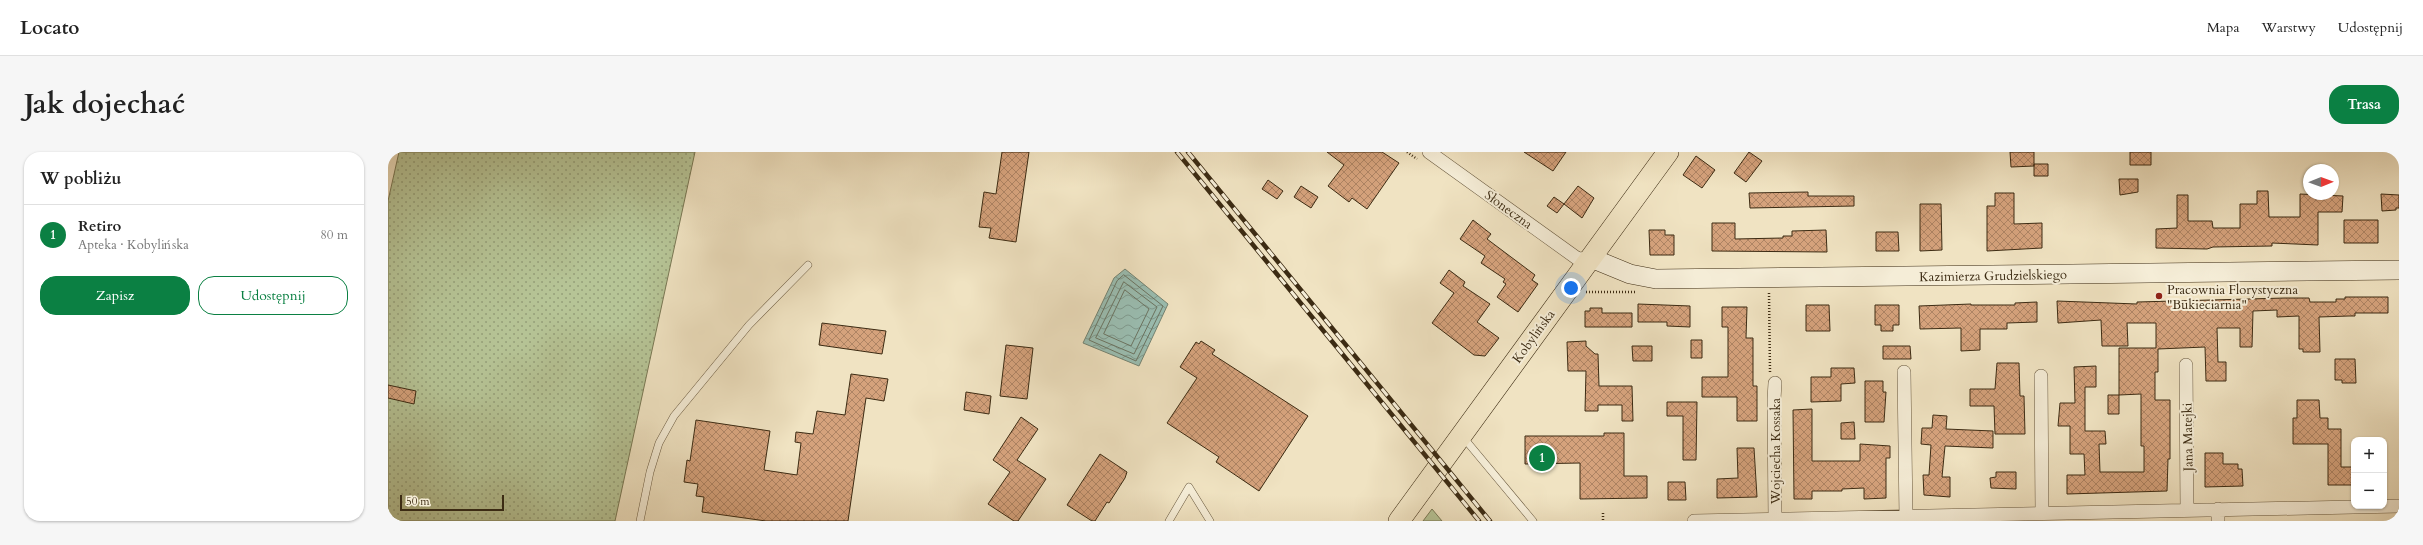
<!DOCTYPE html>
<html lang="pl">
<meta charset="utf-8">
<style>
:root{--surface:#fff;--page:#f6f6f6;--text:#222;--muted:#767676;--line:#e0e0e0;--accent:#0b8043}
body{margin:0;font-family:Cardo,serif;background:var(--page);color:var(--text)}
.controls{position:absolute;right:12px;bottom:12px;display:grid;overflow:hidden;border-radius:8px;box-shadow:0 1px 3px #0004}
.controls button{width:36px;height:36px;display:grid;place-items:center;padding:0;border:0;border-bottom:1px solid var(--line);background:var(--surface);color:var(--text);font:20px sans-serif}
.compass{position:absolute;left:1915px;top:12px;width:36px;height:36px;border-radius:50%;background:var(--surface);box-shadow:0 1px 3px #0004;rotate:89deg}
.scale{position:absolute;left:12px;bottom:10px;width:104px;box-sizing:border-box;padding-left:4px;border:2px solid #3c2b13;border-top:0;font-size:11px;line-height:14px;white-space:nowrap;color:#3c2b13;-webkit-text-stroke:3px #f5edd7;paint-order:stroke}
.you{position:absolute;left:1183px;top:136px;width:14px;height:14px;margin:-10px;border:3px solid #fff;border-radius:50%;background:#1a73e8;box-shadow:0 0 0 6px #1a73e833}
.badge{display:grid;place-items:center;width:26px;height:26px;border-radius:50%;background:var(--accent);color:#fff;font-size:13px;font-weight:700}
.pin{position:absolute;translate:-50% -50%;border:2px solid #fff;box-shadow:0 1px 4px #0006}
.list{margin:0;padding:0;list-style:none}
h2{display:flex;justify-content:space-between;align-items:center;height:52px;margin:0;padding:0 16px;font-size:17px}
h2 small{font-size:13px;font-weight:400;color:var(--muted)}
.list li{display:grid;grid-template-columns:26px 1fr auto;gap:12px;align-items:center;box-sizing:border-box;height:60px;padding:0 16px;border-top:1px solid var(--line)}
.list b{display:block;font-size:15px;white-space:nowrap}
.list p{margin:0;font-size:13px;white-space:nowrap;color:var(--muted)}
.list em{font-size:13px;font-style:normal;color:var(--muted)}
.actions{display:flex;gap:8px;padding:12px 16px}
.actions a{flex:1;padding:9px 0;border:1px solid var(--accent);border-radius:16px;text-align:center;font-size:14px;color:var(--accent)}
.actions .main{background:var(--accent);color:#fff}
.map{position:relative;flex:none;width:2011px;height:369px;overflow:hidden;border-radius:16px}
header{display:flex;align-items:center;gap:24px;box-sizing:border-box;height:56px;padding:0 20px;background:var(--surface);border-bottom:1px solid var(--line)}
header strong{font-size:19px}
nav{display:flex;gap:22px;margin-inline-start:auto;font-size:14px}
.intro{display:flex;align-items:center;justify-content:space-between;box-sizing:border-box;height:96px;padding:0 24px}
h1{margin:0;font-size:28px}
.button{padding:10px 18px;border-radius:16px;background:var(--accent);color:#fff;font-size:14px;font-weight:700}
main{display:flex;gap:24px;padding:0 24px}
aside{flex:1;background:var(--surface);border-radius:16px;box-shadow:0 1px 3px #0004}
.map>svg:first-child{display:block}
.grass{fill:#b6c496;stroke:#797854}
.garden{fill:url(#garden-dots);stroke:#797854}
.water{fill:url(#water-waves);stroke:#748372}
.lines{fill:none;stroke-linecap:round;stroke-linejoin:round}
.shore{stroke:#6b7462;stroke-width:1}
.building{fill:url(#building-cross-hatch);stroke:#3c2b13}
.lane-casing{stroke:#69593f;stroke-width:8}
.street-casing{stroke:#69593f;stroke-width:14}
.secondary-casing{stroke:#3c2b13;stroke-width:20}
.primary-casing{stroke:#3c2b13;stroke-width:22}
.path{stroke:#3c2b13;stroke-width:2.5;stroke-dasharray:1 2;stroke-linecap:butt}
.lane{stroke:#f5edd7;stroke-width:7}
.street{stroke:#f5edd7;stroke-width:13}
.secondary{stroke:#f5edd7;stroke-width:19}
.primary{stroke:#f0e3c2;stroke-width:21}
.rail-casing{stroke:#3c2b13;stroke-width:4.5}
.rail{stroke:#f5edd7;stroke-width:3;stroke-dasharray:9;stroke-linecap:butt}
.poi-dot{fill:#8f2418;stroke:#f5edd7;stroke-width:1.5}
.labels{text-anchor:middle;stroke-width:4;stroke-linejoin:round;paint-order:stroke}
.street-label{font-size:13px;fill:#3c2b13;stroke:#f5edd7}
.poi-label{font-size:13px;fill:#3c2b13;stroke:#f5edd7;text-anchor:start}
</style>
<header>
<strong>Locato</strong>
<nav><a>Mapa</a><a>Warstwy</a><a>Udostępnij</a></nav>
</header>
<div class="intro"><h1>Jak dojechać</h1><a class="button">Trasa</a></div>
<main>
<aside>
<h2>W pobliżu<small></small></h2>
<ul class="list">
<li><span class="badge">1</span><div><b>Retiro</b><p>Apteka · Kobylińska</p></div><em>80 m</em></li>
</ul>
<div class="actions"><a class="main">Zapisz</a><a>Udostępnij</a></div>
</aside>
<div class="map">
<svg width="2011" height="369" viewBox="0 0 2011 369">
<defs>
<pattern id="garden-dots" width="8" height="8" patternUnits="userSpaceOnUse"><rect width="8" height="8" fill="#b6c496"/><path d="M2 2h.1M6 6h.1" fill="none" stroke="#959f79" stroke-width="1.8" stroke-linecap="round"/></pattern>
<pattern id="water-waves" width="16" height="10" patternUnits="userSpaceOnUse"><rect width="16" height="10" fill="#9abeb2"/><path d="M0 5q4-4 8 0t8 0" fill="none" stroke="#7f9b90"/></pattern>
<pattern id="building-cross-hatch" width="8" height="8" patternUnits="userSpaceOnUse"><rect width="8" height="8" fill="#d5a27c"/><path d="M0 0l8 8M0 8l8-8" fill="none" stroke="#ae8464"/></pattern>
</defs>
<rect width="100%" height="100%" fill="#f0e3c2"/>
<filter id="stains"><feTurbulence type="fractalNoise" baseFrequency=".005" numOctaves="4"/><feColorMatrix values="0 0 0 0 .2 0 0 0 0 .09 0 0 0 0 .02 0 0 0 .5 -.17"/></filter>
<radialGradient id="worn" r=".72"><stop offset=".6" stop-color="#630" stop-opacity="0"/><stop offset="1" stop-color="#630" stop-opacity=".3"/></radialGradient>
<!-- grass -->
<path class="grass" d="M1044 357 1054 369H1035Z"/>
<!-- garden -->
<path class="garden" d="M11 0H307L227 369H0V49Z"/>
<!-- water -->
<path class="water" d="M737 117 780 152 751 214 695 191 726 126Z"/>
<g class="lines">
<!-- shore -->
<path class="shore" d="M736 123 775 154 748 209 701 188 729 129Z
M736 130 769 155 746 202 708 186Z
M737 138 761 157 743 194 716 182Z"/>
</g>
<!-- building -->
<path class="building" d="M614 0H641L628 90 601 86 603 76 591 75 596 40 608 42Z
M939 0H994L1011 11 979 57 964 46 961 50 940 34 956 13Z
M1136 0H1178L1165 19Z
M1361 0 1374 9 1358 30 1346 21Z
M1622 0H1646V14L1623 15Z
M1742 0H1763V13H1742Z
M1308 4 1327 18 1314 36 1295 23Z
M1646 12H1660V24H1646Z
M1731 27H1750V40L1732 43Z
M880 28 895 39 889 47 874 37Z
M913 34 930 45 923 56 906 45Z
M1190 34 1206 46 1194 66 1176 52Z
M1869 39H1880L1881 65H1912V42L1955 44 1954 60H1930V93L1884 91V94L1825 95 1819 97 1768 96V77L1789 76V43H1800V69H1824L1825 76H1852V52H1869Z
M1420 40V44H1466V54L1362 56 1361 41Z
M1607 41H1626V72L1654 71V96L1599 99V54H1607Z
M1993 42 2011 43V56H2008V58L1994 59Z
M1166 45 1176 52 1169 61 1159 54Z
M1532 52H1553L1554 98 1532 99Z
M1085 68 1103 82 1099 87 1147 123 1144 128 1150 132 1130 160 1109 145 1118 132 1115 130 1117 127 1093 111 1097 104 1072 87Z
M1956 68H1990V91H1956Z
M1324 71H1347V87L1395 86V84H1404V79L1438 78 1439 100 1324 99Z
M1261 78H1277V83H1286V103H1262Z
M1488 80H1510L1511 99H1488Z
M1061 118 1077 130 1075 134 1102 152 1089 170 1111 186 1097 204 1086 203 1044 171 1066 141 1052 131Z
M1957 145H2000V161H1967V164H1961L1931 165 1932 200H1915V197H1911V164L1889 165V158L1865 159 1864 195H1852V176H1829L1830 210H1838V229H1818L1817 195 1770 197V220H1767V248H1782V307H1780L1779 339 1679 342V323H1697L1696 302H1682V274H1670L1672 251H1687L1686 215 1708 214V235H1697V279H1717L1718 292H1711L1712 320H1756V294H1753V242L1731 243V196H1768V171H1739L1740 194H1714L1713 168 1670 171 1669 149 1749 152V150L1897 146H1921L1922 150H1948V147H1957Z
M1649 150V170L1619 171V177H1592V198L1573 199V176L1532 177 1531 154 1583 152V153H1627V151Z
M1250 152 1302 154V175L1279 174V170H1250Z
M1418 153H1441L1442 179H1418Z
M1487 153H1511V173H1505V179H1493V173H1487Z
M1334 155H1359L1358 186H1365V234H1369V269H1349V245H1314V225H1340V175H1334Z
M1202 156H1214V161H1244V175H1197V159H1202Z
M434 171 498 179 494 202 431 193Z
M1303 188H1314V206H1303Z
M813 189 827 198 824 202 920 264 871 339 828 310 831 305 779 271 809 226 792 215 808 190 811 192Z
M1198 189V194L1207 202H1210L1211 234H1244L1245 269H1234V253H1210V259H1197L1198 219H1180L1179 190Z
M618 193 645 196 639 247 612 244Z
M1244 194H1264V209H1245Z
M1495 194H1522L1523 207H1495Z
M1947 207H1967L1968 231H1954V228H1947Z
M1609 211H1631L1632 244H1636L1637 282H1607L1606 254H1582V237H1607Z
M1443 216H1466L1467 231 1453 232V249L1423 250V225H1443Z
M463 222 500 227 496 249 478 246 460 369H378L314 360 316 345 308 344 310 332 296 330 299 308 302 309 308 268 382 279 376 318 409 323 413 291 407 290 408 280 425 282 429 259 457 263Z
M1477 229H1495V240H1498L1496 270H1477Z
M0 233 28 239 26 252 0 246Z
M578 240 603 244 601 262 576 258Z
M1720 243H1731V262H1720Z
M1909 248H1931L1932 266H1940V277H1953V315H1966V333H1940V292H1905V266H1909Z
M1279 250H1309L1308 308H1295V264H1279Z
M1424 257V309H1472V292L1502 294V306H1498V346L1476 347V336L1454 337V339H1424V347H1406L1405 258Z
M1545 263 1559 264 1558 277 1605 279V296L1557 294 1554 325H1562V345L1536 343 1535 323H1541L1543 293 1533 292 1534 276H1544Z
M633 265 650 277 629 308 658 327 630 369H626L600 352 622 320 605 308Z
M1466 270 1467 287H1453V271Z
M1216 281H1236V324H1259V346L1192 347V311L1137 312V284H1216Z
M1349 296H1366L1369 345 1329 346V327L1350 326Z
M1817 301H1835V312H1850V317H1854L1855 334 1817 335Z
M712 302 739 320 737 326 721 351 719 350 707 369H704L679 353Z
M1608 320H1628V337L1603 336 1602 326 1608 325Z
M1280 330H1297L1298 348H1280Z"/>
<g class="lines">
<defs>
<path id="lane" d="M1075 285 1145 369
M252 369 262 320 271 291 286 264 361 173 420 113
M781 369 801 335 822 369"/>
<path id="street" d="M1041 0 1190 107 1203 106
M1798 213 1799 358
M1516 220 1518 365
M1653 224 1654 361
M1830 357V369
M1387 368 1386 247 1387 231
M1306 369 2011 354"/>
<path id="secondary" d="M1203 106 1242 122 1268 127 2011 118"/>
<path id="primary" d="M1011 369 1280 0"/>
</defs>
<!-- lane casing -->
<use href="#lane" class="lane-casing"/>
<!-- street casing -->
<use href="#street" class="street-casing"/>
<!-- secondary casing -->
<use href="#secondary" class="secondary-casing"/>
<!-- primary casing -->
<use href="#primary" class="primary-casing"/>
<!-- path -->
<path class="path" d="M1019 0 1029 7
M1198 140H1247
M1381 141 1382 220
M1215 361V369"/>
<!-- lane -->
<use href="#lane" class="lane"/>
<!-- street -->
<use href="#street" class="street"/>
<!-- secondary -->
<use href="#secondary" class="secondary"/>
<!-- primary -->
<use href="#primary" class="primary"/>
<defs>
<path id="rail" d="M789 0 1091 369
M800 0 1102 369"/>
</defs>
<!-- rail casing -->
<use href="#rail" class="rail-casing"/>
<!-- rail -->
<use href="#rail" class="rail"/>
</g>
<!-- markers -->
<circle class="poi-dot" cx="1771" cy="144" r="4"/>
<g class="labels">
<!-- street labels -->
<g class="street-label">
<text transform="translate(1121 57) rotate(36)" y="5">Słoneczna</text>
<text transform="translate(1605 123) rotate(-1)" y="5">Kazimierza Grudzielskiego</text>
<text transform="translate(1145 184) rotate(-54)" y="5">Kobylińska</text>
<text transform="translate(1799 285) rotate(-91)" y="5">Jana Matejki</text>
<text transform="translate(1387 299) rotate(-90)" y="5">Wojciecha Kossaka</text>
</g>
<!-- poi labels -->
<g class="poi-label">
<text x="1779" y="142">Pracownia Florystyczna<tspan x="1779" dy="15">"Bukieciarnia"</tspan></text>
</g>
</g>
<rect width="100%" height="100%" filter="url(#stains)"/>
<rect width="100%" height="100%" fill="url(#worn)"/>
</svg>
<div class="controls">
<button>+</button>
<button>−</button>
</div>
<svg class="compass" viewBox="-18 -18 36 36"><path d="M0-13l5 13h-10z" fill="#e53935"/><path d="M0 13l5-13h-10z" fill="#767676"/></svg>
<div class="scale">50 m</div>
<div class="you"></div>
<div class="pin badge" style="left:1154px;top:306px">1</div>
</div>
</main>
